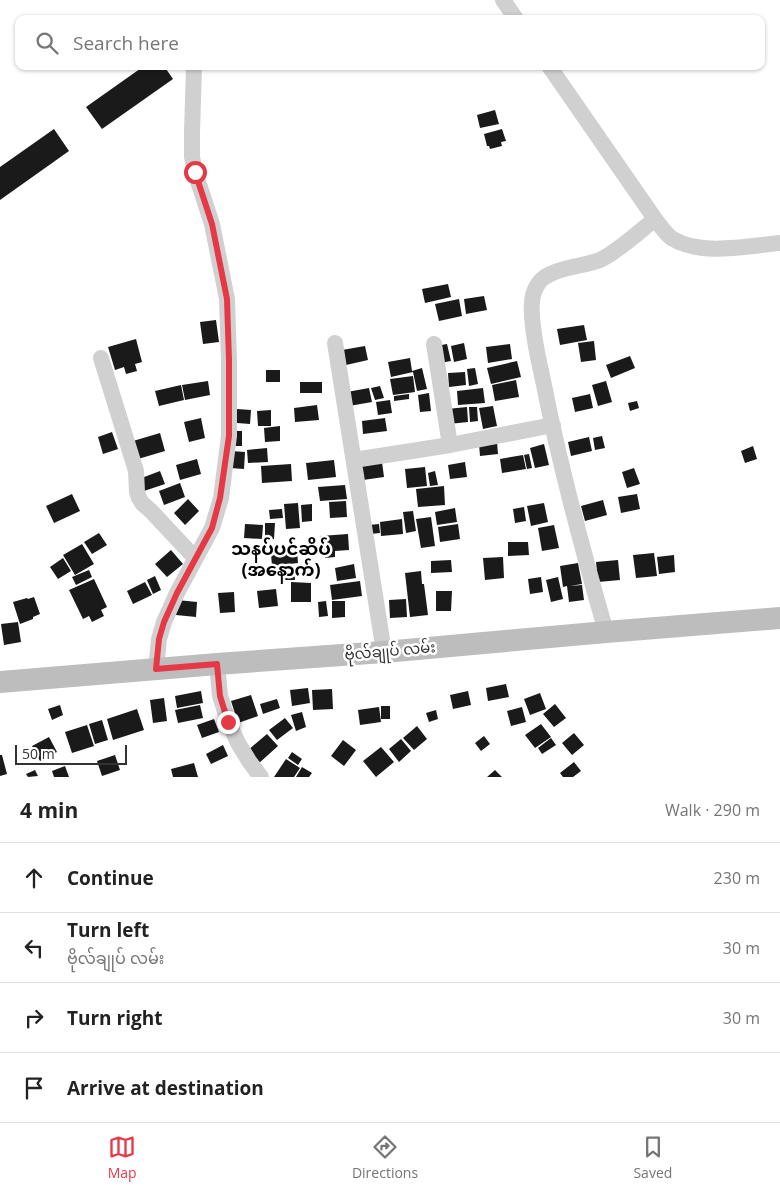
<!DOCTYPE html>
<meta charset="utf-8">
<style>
:root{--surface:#fff;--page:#f6f6f6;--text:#222;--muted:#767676;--line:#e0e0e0;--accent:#e63946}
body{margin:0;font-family:"Open Sans","Noto Sans Myanmar",sans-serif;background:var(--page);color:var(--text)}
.scale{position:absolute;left:15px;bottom:12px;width:112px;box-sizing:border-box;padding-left:5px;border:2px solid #333;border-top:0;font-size:14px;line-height:18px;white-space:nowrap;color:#333;-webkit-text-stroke:4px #fff;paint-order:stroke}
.stop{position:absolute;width:15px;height:15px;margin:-11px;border:4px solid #e63946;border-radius:50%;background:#fff}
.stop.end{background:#e63946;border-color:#fff;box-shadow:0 1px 5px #0008}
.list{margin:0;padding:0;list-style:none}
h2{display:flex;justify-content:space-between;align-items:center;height:65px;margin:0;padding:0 20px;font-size:21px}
h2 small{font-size:16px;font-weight:400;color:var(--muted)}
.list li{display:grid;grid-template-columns:32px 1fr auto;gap:15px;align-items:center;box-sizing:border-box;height:70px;padding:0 20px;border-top:1px solid var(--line)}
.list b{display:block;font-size:19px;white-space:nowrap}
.list p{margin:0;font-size:16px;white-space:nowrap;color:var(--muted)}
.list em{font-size:16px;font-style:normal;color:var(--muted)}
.icon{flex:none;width:28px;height:28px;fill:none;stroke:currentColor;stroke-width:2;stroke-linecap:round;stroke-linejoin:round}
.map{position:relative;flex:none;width:780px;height:777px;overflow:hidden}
.search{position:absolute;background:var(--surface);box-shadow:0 1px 4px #0004;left:15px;right:15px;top:15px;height:55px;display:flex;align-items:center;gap:12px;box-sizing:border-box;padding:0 18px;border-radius:10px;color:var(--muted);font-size:19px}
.sheet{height:345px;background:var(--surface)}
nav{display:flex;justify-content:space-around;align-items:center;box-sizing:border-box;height:70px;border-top:1px solid var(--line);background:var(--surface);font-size:14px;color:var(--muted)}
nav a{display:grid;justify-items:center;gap:2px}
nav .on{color:var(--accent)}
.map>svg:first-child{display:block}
.building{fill:#1a1a1a}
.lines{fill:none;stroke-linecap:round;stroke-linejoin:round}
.street{stroke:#d0d0d0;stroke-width:16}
.secondary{stroke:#bdbdbd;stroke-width:22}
.route{stroke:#e63946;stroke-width:6}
.labels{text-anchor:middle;stroke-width:5;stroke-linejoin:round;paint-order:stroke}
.street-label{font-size:15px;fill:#333;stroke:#fff}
.quarter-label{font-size:18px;font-weight:bold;fill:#000;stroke:#fff}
</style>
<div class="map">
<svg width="780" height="777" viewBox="0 0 780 777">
<rect width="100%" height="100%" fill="#fff"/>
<!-- building -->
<path class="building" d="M144 66H164L173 79 102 129 86 107Z
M495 110 499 124 480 128 477 115Z
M54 129 69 151 0 200V167Z
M502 129 506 141 501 142 502 146 490 149 489 146H487L484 134Z
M448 284 451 297 425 303 422 289Z
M484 296 487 310 466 314 464 299Z
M459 299 462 316 439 321 435 304Z
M216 320 219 342 203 344 200 322Z
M584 325 587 340 560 345 557 329Z
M136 339 142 362 135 364 137 371 126 374 124 367 115 370 108 347Z
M594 341 596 360 581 362 578 343Z
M464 343 467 359 454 362 451 346Z
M447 344 451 361 440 363 436 346Z
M510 344 512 359 488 363 486 347Z
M365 346 368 360 346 365 342 350Z
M630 356 635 368 611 378 606 365Z
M410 358 412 371 422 368 427 389 417 391 413 372 391 377 388 362Z
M517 361 521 377 491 384 487 368Z
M475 368 478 384 469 386 467 369Z
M266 370H280V382H266Z
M465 372 466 385 449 387 448 373Z
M413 376 415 392 393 395 390 379Z
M516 380 519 397 495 401 492 385Z
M208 381 210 395 185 400 182 385Z
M606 381 612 402 598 406 592 385Z
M300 382H322V393H300Z
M181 385 184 400 159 406 155 391Z
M380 386 384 398 375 400 371 388Z
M369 388 372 402 349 406 347 392Z
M483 388 485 403 458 405 457 391Z
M429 393 431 411 420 412 418 395Z
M409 394V399L394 401V396Z
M590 394 593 408 575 412 572 398Z
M390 400 392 413 378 415 376 402Z
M637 401 639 408 630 411 628 403Z
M317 405 319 420 295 422 294 408Z
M493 406 497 426 483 429 479 408Z
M467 407 468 422 449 424 447 409Z
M469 407H477L478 421 470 422Z
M237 409 251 410 250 424 237 423Z
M271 410V426H258L257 411Z
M201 418 205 438 189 442 184 422Z
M385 418 387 431 363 434 362 421Z
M280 426V441L265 442 264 428Z
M231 431H242V446H230Z
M112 432 118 449 103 454 98 437Z
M160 433 165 451 138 459 133 441Z
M602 436 605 448 595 450 593 438Z
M589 437 592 451 571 456 568 442Z
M497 442 498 454 480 456 479 444Z
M544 444 549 465 535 468 530 448Z
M753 446 757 459 745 463 741 451Z
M267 448 268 462 248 463 247 450Z
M231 451 245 452 244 469 230 468Z
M529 454 532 468 527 469 524 455Z
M523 455 526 469 502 473 500 459Z
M197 459 201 474 180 480 176 465Z
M334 460 336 477 308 480 306 463Z
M382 462 384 477 363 480 361 465Z
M465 462 467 477 450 479 448 465Z
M291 464 292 481 262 483 261 466Z
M425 467 427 486 407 488 405 469Z
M634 468 640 484 627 488 622 472Z
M160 471 165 484 144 491 139 479Z
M435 471 438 485 430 486 428 473Z
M180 483 185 497 164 505 159 491Z
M345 485 347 499 320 501 318 487Z
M444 486 445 505 418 507 416 489Z
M72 494 80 511 54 523 46 506Z
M637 494 640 509 621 513 618 497Z
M188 499 199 511 185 525 174 513Z
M603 500 607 515 585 521 581 506Z
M346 501 347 517 330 518 329 502Z
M298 503 300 528 286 529 284 504Z
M544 503 548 522 531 526 527 506Z
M312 504V521L302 522 301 505Z
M524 507 526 521 515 523 513 509Z
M455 508 457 522 437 525 435 512Z
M282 509 283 518 270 519 269 510Z
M413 511 416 531 406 533 403 512Z
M431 517 435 546 421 548 416 519Z
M402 519 403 534 381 536 380 522Z
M265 523H275L274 539H265Z
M245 524 263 525 262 539 244 538Z
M379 524 380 533 370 534 369 525Z
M458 524 460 539 440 542 438 527Z
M554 525 559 548 542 551 538 528Z
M99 533 107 545 92 554 84 542Z
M348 534 349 550 335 551V557L325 558V552H321L320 536Z
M508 542H528L529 555 508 556Z
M82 544 94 564 75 575 63 555Z
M171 550 183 564 167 577 155 564Z
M297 551 298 563 272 566 271 554Z
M654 553 657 576 636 578 633 555Z
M674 555 675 572 659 574 657 557Z
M503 557 504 578 485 580 483 558Z
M63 558 71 571 58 579 50 567Z
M451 560 452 572 431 573V561Z
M618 560 620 580 598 582 596 562Z
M578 563 582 584 570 586 582 585 584 600 569 602 567 586 563 587 560 566Z
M354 564 356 578 337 581 335 568Z
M89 570 92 577 76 585 72 577Z
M294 570 295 580H285V571Z
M421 571 422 584H424L428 615 410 617 405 573Z
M155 576 161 590 153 594 147 580Z
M541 577 543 592 530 594 528 579Z
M558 577 563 599 551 602 546 580Z
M94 579 107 607 101 610 104 616 92 622 89 616 83 619 69 590Z
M360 581 362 596 332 600 330 585Z
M145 582 152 595 133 604 127 591Z
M291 582 311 583V602H291Z
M276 589 278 606 259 608 257 591Z
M436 591H452L451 611H436Z
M234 592 235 612 220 613 218 593Z
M34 597 40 614 33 617V619L20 624 13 602 27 598 28 599Z
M406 599 407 617 390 618 389 600Z
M177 600 197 602 196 617 176 615Z
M326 601 328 616 319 617 318 602Z
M332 601H345V617L332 618Z
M18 622 21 642 4 645 1 624Z
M506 684 509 697 488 701 486 688Z
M308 688 310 703 292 706 290 690Z
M332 689 333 709 313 710 312 690Z
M201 691 203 703 177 708 175 696Z
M468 691 471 705 453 709 450 695Z
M540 693 546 709 530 715 524 699Z
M251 695 258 716 238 723 231 701Z
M164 698 167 721 153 723 150 700Z
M277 699 280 708 263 714 260 704Z
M555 704 566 718 554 727 543 714Z
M60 705 63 715 52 720 48 709Z
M200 705 203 718 178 723 175 710Z
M381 706H390V719H381Z
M379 707 381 722 360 725 358 710Z
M522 707 526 722 511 726 507 711Z
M137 709 144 730 113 740 107 719Z
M436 710 438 719 429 722 426 713Z
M302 712 306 727 296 731 291 715Z
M285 718 293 728 277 740 269 730Z
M214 719 219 732 202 738 197 725Z
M102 720 108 740 95 744 89 724Z
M541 724 551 737 535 748 525 735Z
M87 725 94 746 72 753 65 732Z
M417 726 427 739 414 750 403 738Z
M574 733 584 745 572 755 562 743Z
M267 734 278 746 258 764 247 751Z
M484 736 490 744 481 751 475 743Z
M49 737 57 752 40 761 32 746Z
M551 738 556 745 542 754 538 748Z
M401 739 411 751 399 762 389 749Z
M343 740 356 750 344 766 331 756Z
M223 745 228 756 211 764 206 754Z
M381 747 394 762 376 777 363 761Z
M292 752 302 759 298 765 288 758Z
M0 755H2L7 774 0 776Z
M115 755 120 770 102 776 97 761Z
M286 759 300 768 294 777H274Z
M574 762 581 771 573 777H563L560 773Z
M194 763 198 777H173L171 769Z
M65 766 69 777H54L52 771Z
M302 767 312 773 309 777H296Z
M35 770 38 776 28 777 26 774Z
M495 770 502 777H487Z"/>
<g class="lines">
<!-- street -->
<path class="street" d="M503 0 516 19
M549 66 655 219C660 225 666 235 673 239 701 256 748 246 780 243
M335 343 384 652
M434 344 450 445
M101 358 136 471 137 492 139 498 142 503 152 512 195 558
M354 460 450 445 553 425
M606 632C584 555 563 478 547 400 542 372 533 343 532 314 531 304 532 293 538 284 548 268 582 267 600 260 616 253 640 231 655 219
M217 664 220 696 228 721 238 743 249 761 261 777
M156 669 159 639 164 622 177 593 212 528 221 498 229 436V360L227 299 212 224 195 172 192 157V133L194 67"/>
<!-- secondary -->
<path class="secondary" d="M0 682 217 664 384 652 606 632 780 618"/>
</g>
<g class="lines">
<!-- route -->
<path class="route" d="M195 172 212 224 227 299 229 360V436L220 498 212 528 177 593 164 622 159 639 156 669 217 664 220 696 228 722"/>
</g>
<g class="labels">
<!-- street labels -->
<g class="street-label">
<text transform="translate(390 651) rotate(-5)" y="5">ဗိုလ်ချုပ် လမ်း</text>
</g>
<!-- quarter labels -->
<g class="quarter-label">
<text x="281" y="555">သနပ်ပင်ဆိပ်<tspan x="281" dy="21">(အနောက်)</tspan></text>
</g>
</g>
</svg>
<div class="scale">50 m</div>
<div class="stop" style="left:195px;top:172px"></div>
<div class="stop end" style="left:228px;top:722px"></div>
<div class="search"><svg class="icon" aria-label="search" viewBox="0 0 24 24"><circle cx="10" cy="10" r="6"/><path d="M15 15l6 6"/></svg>Search here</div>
</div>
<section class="sheet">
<h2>4 min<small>Walk · 290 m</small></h2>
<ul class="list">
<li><svg class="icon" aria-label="ahead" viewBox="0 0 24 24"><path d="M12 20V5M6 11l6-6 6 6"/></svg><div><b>Continue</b></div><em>230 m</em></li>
<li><svg class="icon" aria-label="left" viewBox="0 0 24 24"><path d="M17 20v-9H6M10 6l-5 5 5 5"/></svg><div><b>Turn left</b><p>ဗိုလ်ချုပ် လမ်း</p></div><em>30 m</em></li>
<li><svg class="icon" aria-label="right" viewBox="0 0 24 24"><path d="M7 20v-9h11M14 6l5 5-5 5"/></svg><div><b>Turn right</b></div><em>30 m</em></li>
<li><svg class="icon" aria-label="arrive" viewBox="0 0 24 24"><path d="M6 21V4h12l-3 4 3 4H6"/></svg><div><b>Arrive at destination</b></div></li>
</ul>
</section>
<nav>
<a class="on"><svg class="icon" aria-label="map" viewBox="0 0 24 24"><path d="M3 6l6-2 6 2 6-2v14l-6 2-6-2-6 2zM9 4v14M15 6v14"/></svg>Map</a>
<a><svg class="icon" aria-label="directions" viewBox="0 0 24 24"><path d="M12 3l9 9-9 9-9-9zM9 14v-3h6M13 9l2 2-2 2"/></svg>Directions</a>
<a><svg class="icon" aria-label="saved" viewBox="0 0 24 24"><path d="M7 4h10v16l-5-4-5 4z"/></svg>Saved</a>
</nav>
